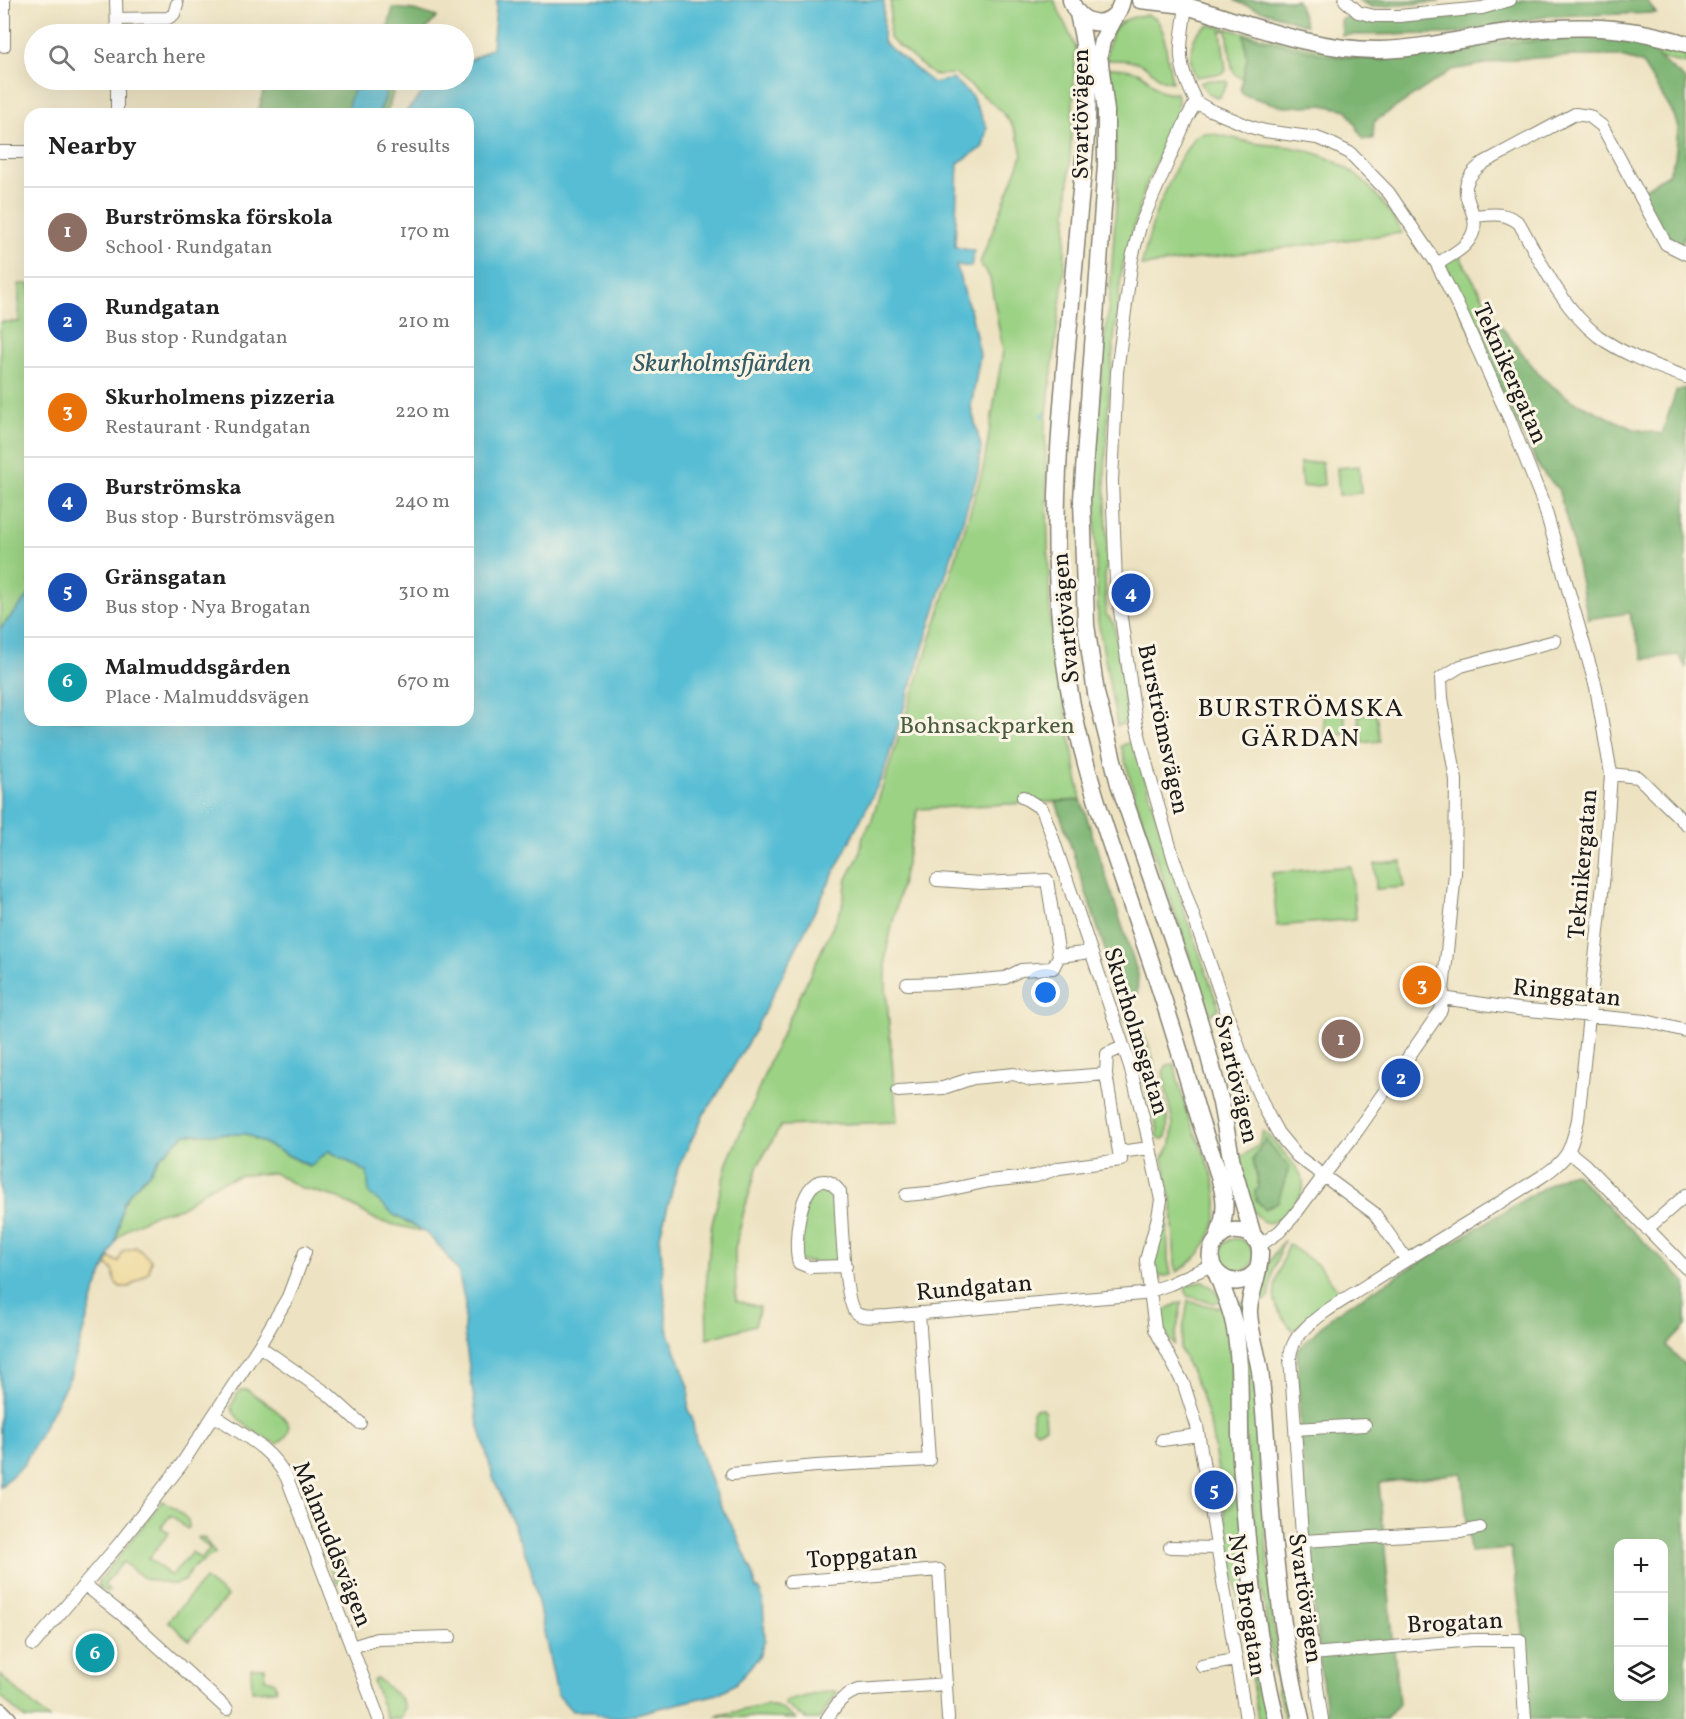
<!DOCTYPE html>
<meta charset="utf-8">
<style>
:root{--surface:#fff;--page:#f6f6f6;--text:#222;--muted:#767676;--line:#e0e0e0;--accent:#d1495b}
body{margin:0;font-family:Vollkorn,serif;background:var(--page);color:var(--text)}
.controls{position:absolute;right:18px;bottom:18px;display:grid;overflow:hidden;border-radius:12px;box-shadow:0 6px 24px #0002}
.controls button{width:54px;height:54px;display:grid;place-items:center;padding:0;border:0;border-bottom:2px solid var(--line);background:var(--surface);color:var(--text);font:30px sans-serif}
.you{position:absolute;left:1046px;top:993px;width:21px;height:21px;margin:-15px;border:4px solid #fff;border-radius:50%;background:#1a73e8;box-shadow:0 0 0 9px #1a73e833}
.badge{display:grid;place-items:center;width:39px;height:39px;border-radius:50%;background:var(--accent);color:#fff;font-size:20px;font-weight:700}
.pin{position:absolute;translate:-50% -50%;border:3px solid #fff;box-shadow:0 2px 6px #0006}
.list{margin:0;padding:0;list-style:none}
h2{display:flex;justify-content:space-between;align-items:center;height:78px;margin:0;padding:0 24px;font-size:26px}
h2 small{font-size:20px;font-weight:400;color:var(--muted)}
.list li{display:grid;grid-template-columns:39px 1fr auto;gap:18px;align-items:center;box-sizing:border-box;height:90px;padding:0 24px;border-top:2px solid var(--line)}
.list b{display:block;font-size:22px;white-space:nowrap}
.list p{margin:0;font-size:20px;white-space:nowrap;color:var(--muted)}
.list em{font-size:20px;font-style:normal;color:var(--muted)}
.icon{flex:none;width:33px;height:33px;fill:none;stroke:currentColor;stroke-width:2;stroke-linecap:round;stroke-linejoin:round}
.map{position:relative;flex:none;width:1686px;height:1719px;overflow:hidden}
.search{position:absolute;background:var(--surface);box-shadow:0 6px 24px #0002;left:24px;top:24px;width:450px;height:66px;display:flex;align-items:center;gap:15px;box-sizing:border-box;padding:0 21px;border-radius:33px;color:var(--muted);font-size:22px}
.panel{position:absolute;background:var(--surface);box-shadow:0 6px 24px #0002;left:24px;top:108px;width:450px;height:618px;border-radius:18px}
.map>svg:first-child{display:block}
.green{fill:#9bd284;stroke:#5c7750;stroke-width:1.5}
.forest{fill:#7cb472;stroke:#4c6847;stroke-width:1.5;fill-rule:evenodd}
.sand{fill:#eeda9e;stroke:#857b5d;stroke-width:1.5}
.water{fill:#56bdd4;stroke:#396c78;stroke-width:1.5}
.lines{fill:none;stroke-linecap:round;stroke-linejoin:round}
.stream{stroke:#56bdd4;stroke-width:4}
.street-casing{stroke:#84806f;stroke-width:14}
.secondary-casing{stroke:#84806f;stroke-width:19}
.street{stroke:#fff;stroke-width:12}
.secondary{stroke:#fff;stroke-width:16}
.labels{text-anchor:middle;stroke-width:6;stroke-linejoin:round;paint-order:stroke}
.street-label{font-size:24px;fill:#1c1c1c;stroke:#fcf5e5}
.park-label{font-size:24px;fill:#485c40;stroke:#fcf5e5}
.water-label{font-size:26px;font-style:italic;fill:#335c66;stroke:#fcf5e5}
.neighbourhood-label{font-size:26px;letter-spacing:1.5px;fill:#1c1c1c;stroke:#fcf5e5}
</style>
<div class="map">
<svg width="1686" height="1719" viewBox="0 0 1686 1719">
<rect width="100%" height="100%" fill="#fcf5e5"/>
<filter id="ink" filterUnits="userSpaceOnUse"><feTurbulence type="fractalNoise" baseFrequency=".0167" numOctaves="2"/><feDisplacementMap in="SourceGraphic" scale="12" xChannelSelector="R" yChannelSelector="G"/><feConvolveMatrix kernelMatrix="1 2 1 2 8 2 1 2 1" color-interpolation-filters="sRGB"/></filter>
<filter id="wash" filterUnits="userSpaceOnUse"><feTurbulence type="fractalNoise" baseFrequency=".008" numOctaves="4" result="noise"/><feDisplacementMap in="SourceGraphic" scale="24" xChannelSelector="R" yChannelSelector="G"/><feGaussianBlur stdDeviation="1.35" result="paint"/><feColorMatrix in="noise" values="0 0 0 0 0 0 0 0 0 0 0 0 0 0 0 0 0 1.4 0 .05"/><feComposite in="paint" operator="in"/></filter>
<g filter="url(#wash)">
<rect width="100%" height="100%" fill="#ede3c2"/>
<!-- green -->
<path class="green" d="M891 0H1054L1076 48 1064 272 1045 429 1050 620 1081 800 918 809 886 953V987L897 1122 781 1126 758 1165 744 1211 735 1249 736 1301 760 1307 755 1325 707 1339 706 1288 711 1228 727 1163 750 1111 771 1057 842 907 847 879 859 856 863 837 871 822 934 629 983 469 1003 351 990 278 980 263 1022 156C1018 114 986 100 956 74L933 75 889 38Z
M1148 15 1157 19 1163 32 1172 82C1158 81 1158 76 1148 68 1136 59 1120 60 1106 60 1109 30 1116 17 1148 15Z
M1210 25 1353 57 1389 58 1512 39 1585 33 1644 40 1686 51V64L1642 54 1605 49 1254 87 1235 74 1232 68 1227 30 1221 31 1226 70 1224 73 1196 77C1187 61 1189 31 1210 25Z
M1106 68C1118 68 1129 68 1140 73 1155 81 1154 96 1176 93L1178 96 1177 113 1145 188 1122 268 1110 376 1105 474 1108 564 1105 572 1106 614 1114 624 1128 719 1125 723 1117 726 1098 621 1095 537 1096 456 1100 387 1110 292 1117 193 1115 133Z
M1209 80 1225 81 1228 83 1219 98 1208 93 1200 83Z
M1203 133C1220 133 1236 140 1253 143 1265 145 1278 145 1290 147 1342 155 1378 187 1402 233L1141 266 1155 215 1178 163 1194 137Z
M1457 252 1497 321 1472 333 1437 264Z
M19 284H30V594L0 629V322H19Z
M1322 462 1324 485 1302 487 1300 463Z
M1359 466 1361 493 1339 495 1337 468Z
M1344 710 1346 734 1325 736 1323 712Z
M1376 713 1380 741 1362 743 1358 715Z
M1134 741 1184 910 1219 1008 1210 1015 1138 807 1121 746Z
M1402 862 1404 887 1376 889 1375 864Z
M1351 866 1356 919 1277 926 1272 873Z
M1128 1014C1135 1019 1139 1024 1143 1032 1152 1051 1173 1118 1166 1137L1161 1140 1157 1137 1158 1131 1126 1022 1123 1017Z
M1174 1064C1178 1080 1182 1097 1187 1113 1195 1135 1208 1158 1214 1181 1224 1218 1209 1253 1177 1272L1175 1264 1172 1204 1163 1158 1171 1144 1173 1125 1163 1072 1167 1065Z
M1263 1131C1274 1142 1300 1167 1303 1181 1307 1197 1275 1234 1260 1219 1245 1204 1243 1177 1240 1158L1258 1145Z
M185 1134H246L309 1166 329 1151 367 1172 394 1215 425 1232 378 1221 339 1198 301 1188 274 1173 242 1175 211 1186 181 1208 156 1214 128 1228 116 1240 123 1204 131 1191 149 1173 160 1157Z
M836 1186 846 1266 799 1261 798 1243 810 1188Z
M1167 1210 1168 1259 1171 1275 1161 1277 1154 1271V1250Z
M1219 1256a17 17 0 1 1 34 0a17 17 0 1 1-34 0Z
M1284 1240 1273 1271 1269 1298 1264 1301 1257 1299 1269 1262Z
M1288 1244 1318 1265 1339 1291 1293 1331C1286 1322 1278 1313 1275 1302 1272 1286 1283 1259 1288 1244Z
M1203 1281 1214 1289 1222 1300 1214 1303 1187 1296 1185 1286Z
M1188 1301 1214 1307H1221L1226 1311 1268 1719H1258L1211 1429 1200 1391 1180 1349Z
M1182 1302 1174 1345C1165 1336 1161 1325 1163 1313L1172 1306Z
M1239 1302H1244L1254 1375 1271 1608 1281 1673 1291 1719H1284C1255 1582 1247 1443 1234 1303Z
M241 1390H248C258 1398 290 1416 289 1428 289 1435 283 1439 278 1444 262 1438 237 1423 231 1407L237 1394Z
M1042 1408 1045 1412 1046 1427 1037 1431 1033 1427 1032 1412 1034 1409Z
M162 1501 174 1507 188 1520 189 1527 187 1529 171 1515 161 1527 169 1533 149 1558 171 1576 192 1552 201 1559 210 1549 198 1538 199 1537 204 1538 215 1553 191 1569 185 1581 176 1584H168L144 1578 123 1562 104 1585 110 1591 105 1592 98 1587 100 1580Z
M329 1549C346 1556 355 1568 339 1583H336L325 1555Z
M205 1579 227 1597 189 1640 168 1621Z
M251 1668H265V1679C274 1680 275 1682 276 1690L252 1691Z
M0 1675 49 1719H25L0 1696Z
M377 1678 399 1697 405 1707 401 1719H387L373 1681Z
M830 1691H835L837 1693 819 1719H806L784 1704 785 1701Z
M767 1705 778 1707 796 1719 715 1716Z"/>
<!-- forest -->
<path class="forest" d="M1234 0H1297L1306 25 1242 4Z
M1358 0H1439V2L1372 7Z
M1523 0H1646L1656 13 1550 16 1451 34 1342 35 1341 19 1350 17 1364 20H1439Z
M393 8 414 10 437 17 422 34H386Z
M1244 35 1330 56 1382 60 1470 46 1604 36 1645 47 1686 80V230L1679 251 1667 243 1637 193 1668 174 1675 158 1678 128 1674 115 1642 63 1617 56H1576L1513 59 1452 70 1374 122 1373 139H1363L1347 110 1322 105 1284 107 1244 95 1240 89 1247 59Z
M264 80H396L390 105 385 114H378L385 98 375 84C353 86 349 93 348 114H258L264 88Z
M1497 321 1541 377 1571 400 1634 429 1662 434 1676 391 1686 388V667L1678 655 1643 659 1629 613 1588 619 1571 535 1558 489 1540 469 1472 333Z
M1081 800 1138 974 1137 996 1122 1001 1056 802Z
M1265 1139 1289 1167 1278 1202 1265 1209 1256 1200 1255 1191 1259 1188 1253 1159Z
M1574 1173 1686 1283V1326L1667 1346 1686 1366V1719H1529L1524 1639 1511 1549 1470 1552 1462 1473 1379 1483 1399 1704 1386 1719H1327C1311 1597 1301 1473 1297 1350L1334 1314 1563 1176ZM1618 1544H1664V1696H1618Z"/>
<!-- sand -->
<path class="sand" d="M136 1247 151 1260 149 1272 129 1287H120L115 1282 113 1270 107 1265 109 1257 118 1262 123 1251Z"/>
<!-- water -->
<path class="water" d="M497 0H884L883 42 933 83 953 79 971 95 987 127 983 147 958 163 955 247 974 251 971 267 956 265 972 317 980 355 971 407 981 447 978 472 883 775 755 1030 716 1097 704 1114 678 1168 660 1235 667 1328 689 1387 688 1410 692 1417 695 1437 718 1501 735 1531 753 1573 756 1589H759L763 1601 765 1640 759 1657 735 1684 718 1694 623 1717C610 1718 603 1719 593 1711H572L557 1694 530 1565 493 1477 477 1419 464 1333 465 1302 458 1271 442 1249 425 1232 394 1215 369 1193 367 1172 329 1151 310 1166 246 1134H185L160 1157 149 1173 131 1191 123 1204 116 1240 95 1292 70 1377 24 1464 0 1487V629L30 594V720H468V114H404L432 82 437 80H464V64L492 48Z
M375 84 385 91V98L378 114H348C349 92 351 86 375 84Z"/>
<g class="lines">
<!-- stream -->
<path class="stream" d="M1043 415H1044
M1097 429 1099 430"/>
</g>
</g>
<g filter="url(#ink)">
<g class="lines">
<defs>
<path id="street" d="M116 0 117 34
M1345 0 1358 12 1374 16H1399L1482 8 1510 0
M1186 6C1180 50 1175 60 1196 102L1187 118 1140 226 1132 258 1117 372 1112 481 1116 582 1136 723 1149 774 1174 860 1242 1056 1266 1111 1278 1133 1297 1156 1374 1213 1406 1259
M117 19 168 18 174 14 177 4
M4 46V0
M117 80V114
M1196 102 1208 109 1251 127 1265 131 1317 138 1330 143 1350 153 1389 193 1437 264 1458 306 1510 420 1544 505 1596 687 1611 774 1604 874 1578 1120C1570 1151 1569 1159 1541 1177 1484 1213 1426 1247 1370 1283 1348 1298 1321 1311 1303 1331 1295 1338 1290 1349 1290 1359 1300 1479 1302 1600 1322 1719
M0 152H30
M1475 216C1493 214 1505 212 1519 223 1541 262 1562 308 1598 336 1624 355 1656 366 1686 377
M1437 264C1446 258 1457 253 1465 245 1496 212 1438 195 1485 162L1575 114 1589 116 1602 126 1666 244 1686 254
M1611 774 1638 777 1686 824
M1023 797 1042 809 1050 830 1130 1066 1146 1129 1161 1200 1158 1217 1146 1260 1155 1329 1184 1385 1197 1426 1246 1719
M937 880 981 883 1047 880 1059 956
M907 984 947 983 1005 978 1021 970 1053 968 1059 956 1091 952
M1442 998 1518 1009 1646 1021 1686 1031
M1106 1074 1119 1152 1150 1148
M898 1091 943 1088 973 1078 1014 1074 1031 1080 1106 1074 1107 1054 1123 1047
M1570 1153 1584 1164 1686 1268
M906 1195 939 1192 989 1181 1036 1176 1059 1168 1121 1160 1119 1152
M1647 1229 1686 1195
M1259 1246 1279 1232 1293 1217 1357 1131 1441 1010 1455 874 1456 780 1442 698 1441 678 1461 666 1555 641
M846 1266 809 1267 799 1263C793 1246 799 1178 825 1181 832 1182 836 1187 840 1192 841 1212 844 1304 856 1313 863 1319 879 1316 888 1316L1142 1294 1170 1284 1212 1265
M259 1346 288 1297 305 1252
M215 1416C243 1435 270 1447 287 1478L379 1719
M1295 1429 1365 1425
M1162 1440 1198 1435
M732 1474 816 1466 929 1460 919 1313
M1303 1541 1461 1532 1480 1528
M1170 1547 1217 1548
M790 1582 939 1570 948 1719
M84 1584 135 1625 227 1709
M33 1645 119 1544 181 1465 259 1346 328 1394 360 1423
M352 1647 377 1639 450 1637
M1312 1654 1473 1640H1520L1525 1719
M1202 1666 1235 1660
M827 1719C835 1706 843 1694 859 1690L947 1684"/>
<path id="secondary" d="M1071 0C1079 29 1116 31 1122 0
M1140 0 1185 5
M1175 0 1186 6C1249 24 1314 51 1380 50 1417 49 1453 41 1488 35 1557 25 1619 22 1686 44
M1118 12 1102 41 1099 55 1106 111V165L1082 499 1086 625 1096 693 1119 784 1187 981 1203 1033 1221 1103 1233 1168 1254 1239
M1078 14C1097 89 1083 157 1077 233 1064 400 1038 562 1077 728 1093 798 1118 865 1141 933 1161 990 1179 1048 1196 1107 1204 1137 1219 1167 1224 1197 1226 1213 1222 1226 1217 1240
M1258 1269C1234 1301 1194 1264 1218 1239 1223 1233 1231 1230 1239 1231 1281 1236 1247 1290 1249 1313 1250 1333 1257 1352 1260 1371 1268 1436 1268 1501 1276 1566 1281 1617 1289 1669 1301 1719
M1216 1272C1223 1289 1230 1306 1234 1324 1243 1369 1238 1416 1241 1461 1246 1548 1256 1634 1276 1719
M0 1711 8 1719"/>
</defs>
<!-- street casing -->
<use href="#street" class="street-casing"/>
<!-- secondary casing -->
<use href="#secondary" class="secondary-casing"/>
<!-- street -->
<use href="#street" class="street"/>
<!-- secondary -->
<use href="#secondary" class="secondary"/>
</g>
</g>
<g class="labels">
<!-- street labels -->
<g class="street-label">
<text transform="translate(1080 114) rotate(-90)" y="8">Svartövägen</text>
<text transform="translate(1511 373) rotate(66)" y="8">Teknikergatan</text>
<text transform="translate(1065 618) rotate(-95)" y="8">Svartövägen</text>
<text transform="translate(1164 729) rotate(78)" y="8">Burströmsvägen</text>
<text transform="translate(1582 864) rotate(-85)" y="8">Teknikergatan</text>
<text transform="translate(1567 992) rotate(6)" y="8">Ringgatan</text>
<text transform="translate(1137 1031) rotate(73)" y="8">Skurholmsgatan</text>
<text transform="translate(1237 1079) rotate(77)" y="8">Svartövägen</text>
<text transform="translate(974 1287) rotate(-5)" y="8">Rundgatan</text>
<text transform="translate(333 1544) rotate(68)" y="8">Malmuddsvägen</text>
<text transform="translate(862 1555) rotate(-5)" y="8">Toppgatan</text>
<text transform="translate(1306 1598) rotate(82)" y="8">Svartövägen</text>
<text transform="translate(1248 1605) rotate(81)" y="8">Nya Brogatan</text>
<text transform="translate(1455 1622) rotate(-3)" y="8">Brogatan</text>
</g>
<!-- park labels -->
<g class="park-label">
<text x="987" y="733">Bohnsackparken</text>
</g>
<!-- water labels -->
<g class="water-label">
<text x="722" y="371">Skurholmsfjärden</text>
</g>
<!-- neighbourhood labels -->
<g class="neighbourhood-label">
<text x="1301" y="716">BURSTRÖMSKA<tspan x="1301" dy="30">GÄRDAN</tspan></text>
</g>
</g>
</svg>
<div class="controls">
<button>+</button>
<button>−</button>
<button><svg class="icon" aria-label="layers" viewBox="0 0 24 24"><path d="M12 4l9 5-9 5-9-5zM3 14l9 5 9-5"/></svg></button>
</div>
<div class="you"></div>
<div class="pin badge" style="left:1341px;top:1039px;background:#8d6e63">1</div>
<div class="pin badge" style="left:1401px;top:1078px;background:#1a4fb4">2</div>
<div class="pin badge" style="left:1422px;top:985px;background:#e8710a">3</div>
<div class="pin badge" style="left:1131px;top:593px;background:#1a4fb4">4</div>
<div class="pin badge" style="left:1214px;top:1490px;background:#1a4fb4">5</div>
<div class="pin badge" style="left:95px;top:1653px;background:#0f9aa8">6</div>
<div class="search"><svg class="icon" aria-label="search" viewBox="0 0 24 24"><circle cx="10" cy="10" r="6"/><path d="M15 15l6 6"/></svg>Search here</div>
<section class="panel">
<h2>Nearby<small>6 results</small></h2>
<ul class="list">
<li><span class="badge" style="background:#8d6e63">1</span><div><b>Burströmska förskola</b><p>School · Rundgatan</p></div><em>170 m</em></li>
<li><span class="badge" style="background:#1a4fb4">2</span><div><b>Rundgatan</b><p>Bus stop · Rundgatan</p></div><em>210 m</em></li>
<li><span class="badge" style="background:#e8710a">3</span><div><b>Skurholmens pizzeria</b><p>Restaurant · Rundgatan</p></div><em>220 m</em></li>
<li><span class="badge" style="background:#1a4fb4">4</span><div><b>Burströmska</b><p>Bus stop · Burströmsvägen</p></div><em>240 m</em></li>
<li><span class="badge" style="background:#1a4fb4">5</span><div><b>Gränsgatan</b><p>Bus stop · Nya Brogatan</p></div><em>310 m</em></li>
<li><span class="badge" style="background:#0f9aa8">6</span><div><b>Malmuddsgården</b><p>Place · Malmuddsvägen</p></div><em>670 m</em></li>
</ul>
</section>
</div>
